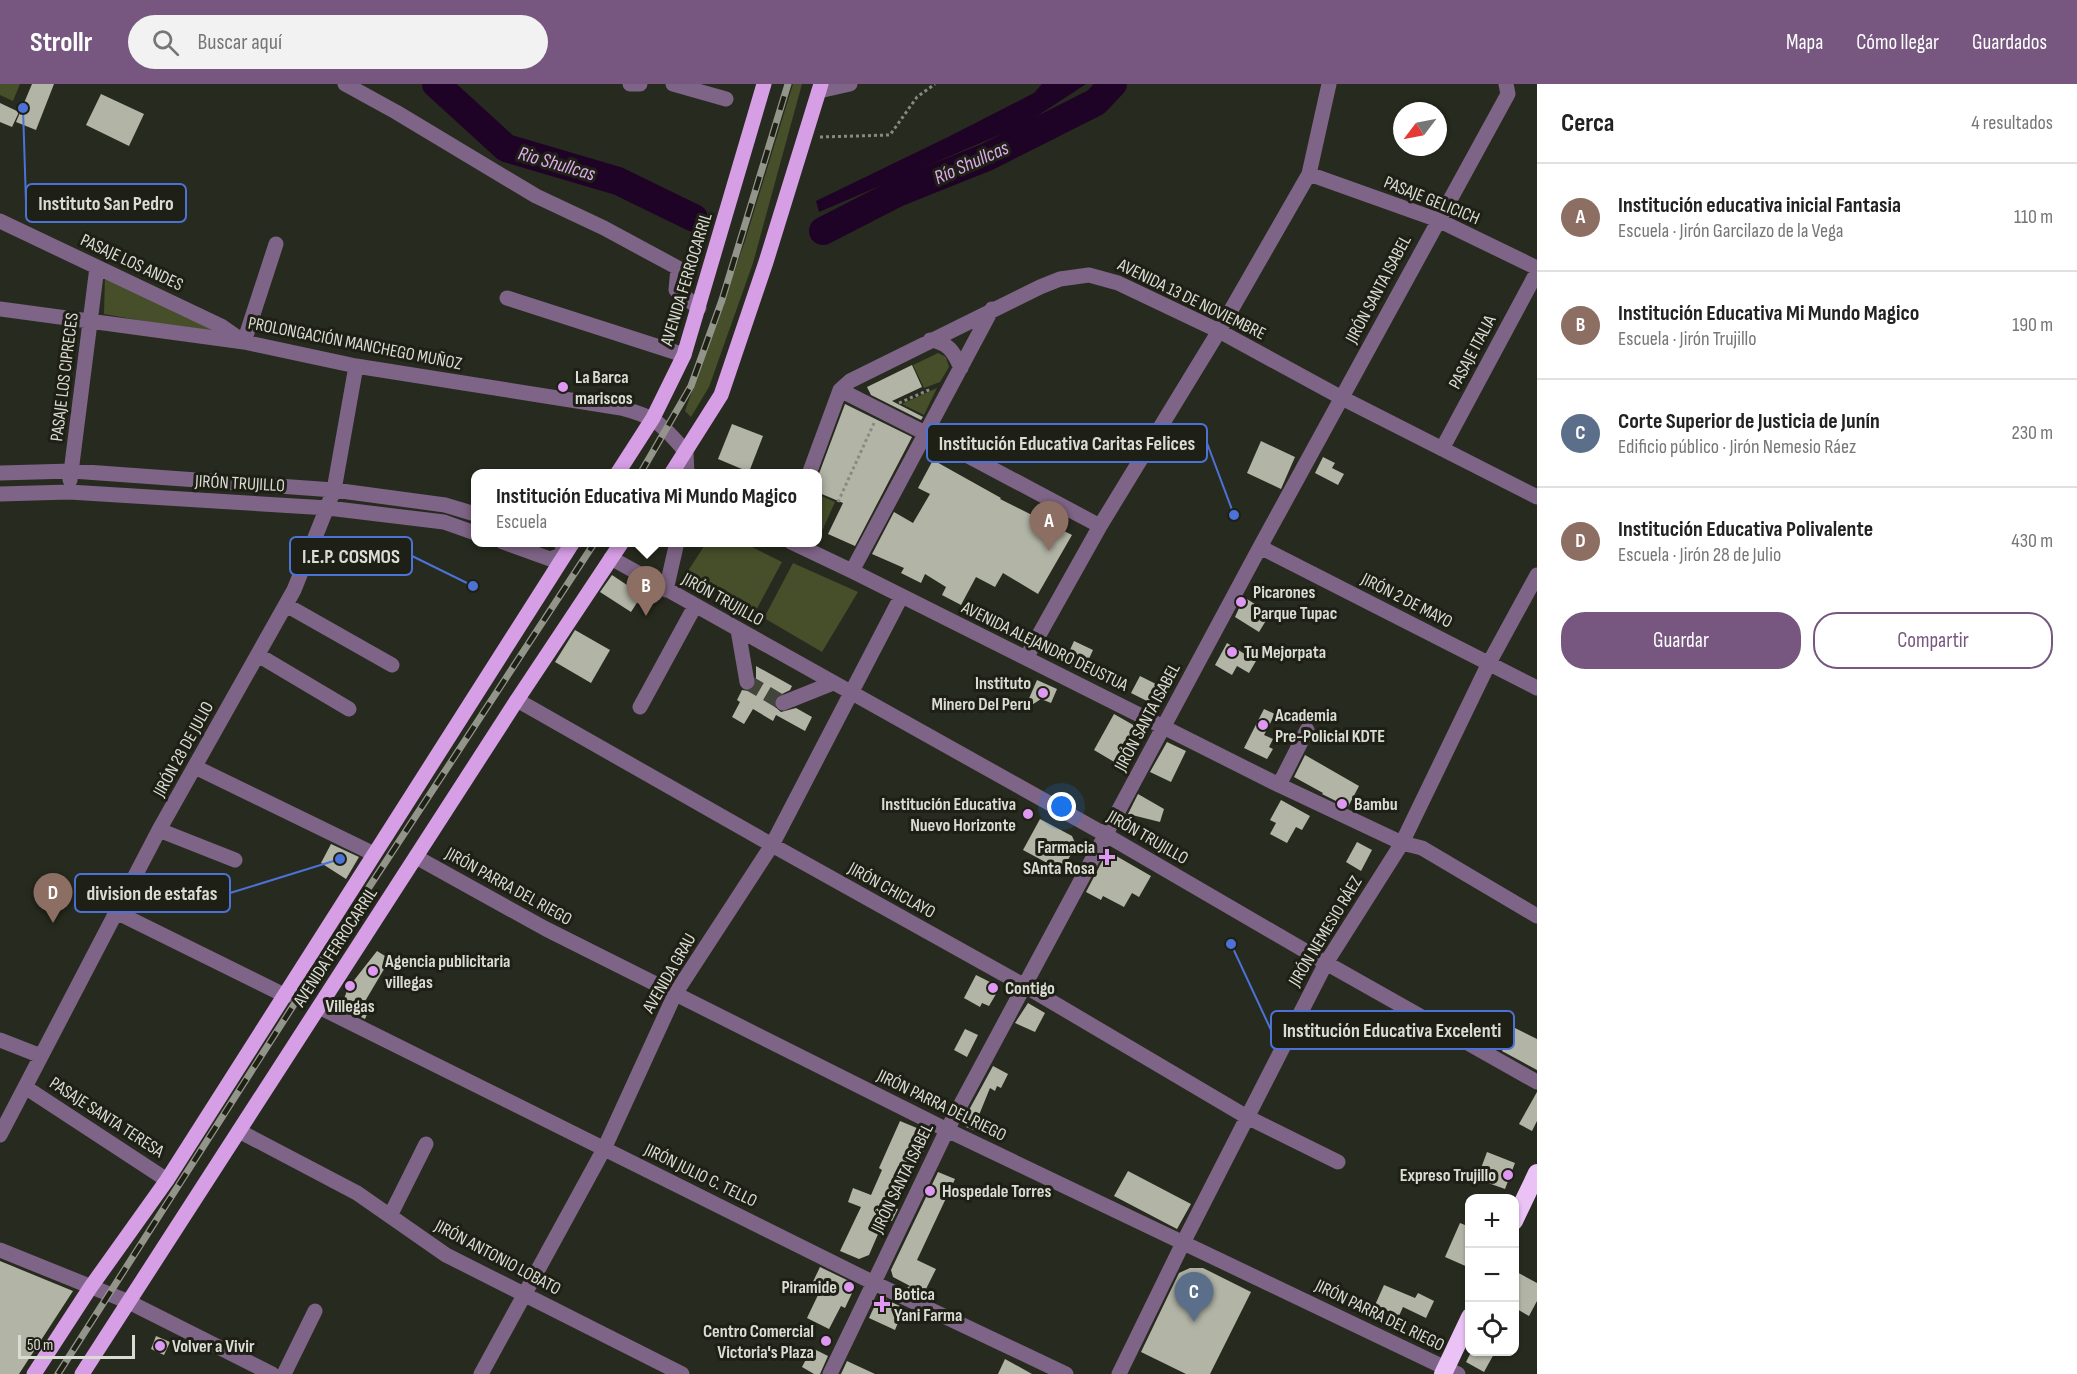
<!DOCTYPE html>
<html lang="es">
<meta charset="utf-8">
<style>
:root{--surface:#fff;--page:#f2f2f2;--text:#222;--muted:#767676;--line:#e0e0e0;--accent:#775780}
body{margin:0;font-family:"Sofia Sans Condensed",sans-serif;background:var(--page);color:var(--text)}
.controls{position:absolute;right:18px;bottom:18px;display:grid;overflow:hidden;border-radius:12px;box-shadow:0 2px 4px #0004}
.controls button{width:54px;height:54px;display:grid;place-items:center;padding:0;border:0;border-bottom:2px solid var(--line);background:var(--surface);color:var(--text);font:30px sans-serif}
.compass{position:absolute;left:1393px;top:18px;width:54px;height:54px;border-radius:50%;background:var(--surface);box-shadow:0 2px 4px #0004;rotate:238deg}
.scale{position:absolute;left:18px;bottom:15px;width:117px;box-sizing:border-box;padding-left:6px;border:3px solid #dadcd4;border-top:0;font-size:16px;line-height:21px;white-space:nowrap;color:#dadcd4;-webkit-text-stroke:4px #1e2015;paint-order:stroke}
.you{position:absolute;left:1062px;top:723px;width:21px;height:21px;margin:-15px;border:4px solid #fff;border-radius:50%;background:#1a73e8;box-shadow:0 0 0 9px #1a73e833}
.badge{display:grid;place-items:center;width:39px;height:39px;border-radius:50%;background:var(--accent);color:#fff;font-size:20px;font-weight:700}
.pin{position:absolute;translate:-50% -50px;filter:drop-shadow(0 2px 3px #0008)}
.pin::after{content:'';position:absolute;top:32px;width:21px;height:18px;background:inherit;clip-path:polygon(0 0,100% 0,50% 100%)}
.popup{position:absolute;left:471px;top:385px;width:351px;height:78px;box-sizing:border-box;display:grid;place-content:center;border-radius:12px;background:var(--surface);filter:drop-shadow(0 2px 4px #0005);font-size:20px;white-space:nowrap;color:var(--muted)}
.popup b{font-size:22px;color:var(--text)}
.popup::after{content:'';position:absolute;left:50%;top:100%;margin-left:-12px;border:12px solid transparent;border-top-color:var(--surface)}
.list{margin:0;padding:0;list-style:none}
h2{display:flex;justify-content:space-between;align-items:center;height:78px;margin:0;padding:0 24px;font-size:26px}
h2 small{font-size:20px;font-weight:400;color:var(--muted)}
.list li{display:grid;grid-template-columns:39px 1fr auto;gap:18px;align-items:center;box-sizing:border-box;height:108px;padding:0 24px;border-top:2px solid var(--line)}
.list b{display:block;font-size:22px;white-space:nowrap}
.list p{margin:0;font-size:20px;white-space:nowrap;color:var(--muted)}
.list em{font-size:20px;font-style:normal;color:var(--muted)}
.actions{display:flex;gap:12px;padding:18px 24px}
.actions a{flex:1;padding:14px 0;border:2px solid var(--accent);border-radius:24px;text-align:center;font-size:21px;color:var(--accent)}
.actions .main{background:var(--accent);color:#fff}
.icon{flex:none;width:33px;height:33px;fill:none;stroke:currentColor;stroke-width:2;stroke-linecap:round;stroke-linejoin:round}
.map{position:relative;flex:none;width:1537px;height:1290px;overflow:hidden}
header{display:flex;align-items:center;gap:36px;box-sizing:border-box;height:84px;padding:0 30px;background:var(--accent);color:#fff}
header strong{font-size:28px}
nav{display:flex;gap:33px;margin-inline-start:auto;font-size:21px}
.search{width:420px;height:54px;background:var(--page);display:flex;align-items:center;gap:15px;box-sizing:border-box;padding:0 21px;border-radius:33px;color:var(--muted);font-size:22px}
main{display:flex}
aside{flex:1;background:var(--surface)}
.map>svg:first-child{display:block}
.green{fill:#464e2a}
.water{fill:#1f0326}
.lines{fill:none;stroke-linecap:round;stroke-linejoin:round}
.river{stroke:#1f0326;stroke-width:28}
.building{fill:#b2b5a6}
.minor-tunnel{stroke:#424539;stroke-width:15;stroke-dasharray:15 8;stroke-linecap:butt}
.path{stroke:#888a81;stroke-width:3;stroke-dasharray:3 3;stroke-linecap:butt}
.minor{stroke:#7e6486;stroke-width:15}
.major{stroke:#d69ee5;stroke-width:15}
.highway{stroke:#eac2f5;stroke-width:18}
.rail-casing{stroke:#93958b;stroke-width:7}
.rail{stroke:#1e2015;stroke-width:4.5;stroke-dasharray:14;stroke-linecap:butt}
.poi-dot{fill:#de98f2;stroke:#1e2015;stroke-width:2}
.labels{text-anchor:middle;stroke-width:6;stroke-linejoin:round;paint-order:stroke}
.street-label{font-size:18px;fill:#dadcd4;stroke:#1e2015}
.poi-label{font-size:18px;font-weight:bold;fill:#dadcd4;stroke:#1e2015;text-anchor:start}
.water-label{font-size:20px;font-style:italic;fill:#ddaaeb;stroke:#1e2015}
.leader{fill:none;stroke:#4c72d7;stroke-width:2}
.callout-dot{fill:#4c72d7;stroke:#1e2015;stroke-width:2}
.callout{fill:#1e2015;stroke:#4c72d7;stroke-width:2}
.callout-label{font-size:20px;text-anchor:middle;font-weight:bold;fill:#dadcd4}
</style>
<header>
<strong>Strollr</strong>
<div class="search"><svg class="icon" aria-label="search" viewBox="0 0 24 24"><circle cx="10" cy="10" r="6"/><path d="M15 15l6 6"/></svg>Buscar aquí</div>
<nav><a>Mapa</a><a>Cómo llegar</a><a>Guardados</a></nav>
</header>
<main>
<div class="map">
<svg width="1537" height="1290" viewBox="0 0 1537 1290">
<rect width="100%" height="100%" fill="#272a1e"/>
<!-- green -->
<path class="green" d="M0 0H20L13 17 0 11Z
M793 0H802L753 179 709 303 691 333 685 327 745 157Z
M105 192 211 245V249L104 230Z
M938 269 946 273 949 283 940 298 924 304 913 281Z
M937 304 924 331 902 320Z
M817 410 835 418 822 447 817 442Z
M706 459H744L782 478 754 530 686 490Z
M793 479 858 508 822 568 764 534Z"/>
<!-- water -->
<path class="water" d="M1042 0H1086L1025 40 819 128 816 117 948 53 1034 9Z"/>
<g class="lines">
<!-- river -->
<path class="river" d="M436 0 506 64 618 97 694 134
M823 147 897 109 987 73 1096 18 1113 0"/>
</g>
<!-- building -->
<path class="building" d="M32 0H54L36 46 16 38Z
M101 10 144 30 129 62 86 41Z
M0 19 19 28 12 43 0 38Z
M912 281 922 303 892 317 923 333 921 336 871 311 867 303Z
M845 320 912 353 855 462 828 450 843 419 817 408V395Z
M732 340 763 352 749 388 718 375Z
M1261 357 1295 373 1281 405 1247 389Z
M1323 373 1335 379 1332 384 1344 390 1338 401 1315 389Z
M933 376 1001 414 1000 415 1072 451 1038 510 1003 489 995 503 976 493 961 521 942 511 946 503 925 490 921 499 901 489 904 484 872 470 894 428 913 439 930 410 918 404Z
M612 491 642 511 631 528 600 508Z
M1244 513 1270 530 1259 548 1235 533Z
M575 546 610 566 591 599 555 578Z
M1074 557 1093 566 1083 588 1064 579Z
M1227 559 1256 577 1249 589 1237 582 1232 591 1215 581Z
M756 582 792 602 790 606 776 613 774 622 781 628 796 624 812 633 805 647 776 631 773 637 753 625 744 640 732 633 740 618 737 616 742 606 749 607 756 602Z
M1140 592 1162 603 1157 613 1147 617 1131 609Z
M1037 596 1057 605 1051 619 1041 615 1024 626Z
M1264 625 1275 630 1264 651 1273 655 1269 663 1273 665 1267 675 1244 664Z
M1114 630 1135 642 1139 651 1121 682 1094 666Z
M1167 658 1186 667 1171 698 1150 688Z
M1305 671 1359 702 1348 723 1322 710 1323 709 1294 693Z
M1138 710 1164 725 1160 738 1128 730Z
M1281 716 1310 732 1302 746 1296 743 1287 759 1270 750 1276 739 1270 736Z
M1040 735 1072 752 1076 761 1062 787 1023 766Z
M1357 758 1372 766 1361 787 1346 778Z
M331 760 359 773 346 795 321 779Z
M1111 769 1151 792 1139 813 1132 809 1124 823 1103 812 1101 816 1086 808 1106 770Z
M377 867 390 875 364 919 370 923 365 935 341 923 348 904Z
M976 891 994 900 996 910 989 922 982 919 980 923 964 914Z
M1028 919 1045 929 1035 948 1015 939Z
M1513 943 1537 955V986L1502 967Z
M965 945 978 951 967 973 954 966Z
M993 982 1008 990 1001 1004 997 1002 995 1007 990 1004 979 1031 985 1034 979 1048 966 1043 963 1037Z
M1537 1008V1037L1532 1047 1519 1040Z
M900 1037 924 1047 923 1049 928 1051 925 1058 927 1059 921 1075 915 1072 893 1123 898 1125 892 1137 885 1134 869 1171 859 1175 840 1167 861 1123 848 1118 853 1104 871 1111 882 1086 879 1084Z
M1487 1068 1515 1079 1505 1105 1477 1095Z
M1128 1087 1191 1120 1177 1145 1114 1112Z
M938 1088 955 1095 917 1176 936 1185 924 1209 914 1204 912 1206 907 1204 910 1202 893 1193 891 1186Z
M1460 1139 1470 1143V1184L1445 1173Z
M0 1177 73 1207 19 1290H0Z
M820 1183 851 1198 853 1207 845 1224 841 1222 829 1245 807 1234 818 1211 809 1206Z
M1190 1184H1203L1251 1208 1210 1290H1186L1141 1268 1179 1189Z
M1515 1187 1537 1199V1217L1529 1232 1515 1224Z
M1384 1201 1415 1214 1418 1209 1434 1217 1426 1234 1403 1223 1399 1232 1375 1221Z
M885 1215 904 1224 895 1246 869 1234 875 1221Z
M156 1252 170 1258 164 1271 151 1265Z
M812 1264 828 1272 820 1290H814L802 1283Z
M1471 1268H1495L1484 1288 1466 1278Z
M1005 1275 1032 1290H998Z
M847 1277 875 1290H841Z"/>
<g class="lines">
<!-- minor-tunnel -->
<path class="minor-tunnel" d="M747 598 783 619"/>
<!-- path -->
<path class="path" d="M820 53 890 51 917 13 935 0
M899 319 931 305
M838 418 874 339"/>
<!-- minor -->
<path class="minor" d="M345 0 396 28 536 112 604 144 678 184 676 206 699 224
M630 0H640
M673 0 726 15
M819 7 850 0
M1309 90 1438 136 1537 184
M0 137 221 242 244 258 276 160
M507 214 684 271
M0 225 244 258 356 282 621 324C657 333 662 341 686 368L687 390
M930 256C948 258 954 268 961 284
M840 306 925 349 1100 442
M1442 365 1537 188
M0 389 72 387 334 406 445 421 475 430
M809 390 840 306 850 297 1040 203 1060 195 1089 191 1118 199 1219 247 1342 314 1537 413
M70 396 97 183
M0 410 69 408 328 424 444 438 475 449
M503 458 550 475 566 469 560 458
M791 458 852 487 1279 701 1402 759 1422 764 1537 832
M1260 463 1537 604
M611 474 1106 751 1326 879 1537 998
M852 487 992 225
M666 506 677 458
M286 521 392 581
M738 546 747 598
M258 571 349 625
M1026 574 1100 442 1219 247 1309 90 1329 0
M517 616 772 761 1025 902 1247 1033 1338 1078
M783 619 833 599
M640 623 695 522
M195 683 374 770
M1279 701 1307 646
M159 746 235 776
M416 773 546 845 947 1046 1458 1290
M116 828 286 912
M319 923 874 1199 1066 1290
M0 956 41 972
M25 1003 167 1096
M239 1047 357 1109 446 1171 682 1290
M0 1051 159 746 294 506 334 406 356 282
M390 1132 426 1060
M0 1166 129 1218 272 1290
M284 1290 315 1227
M481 1290 604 1065 675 910 772 761 901 513
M830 1290 947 1046 1260 463 1508 10 1506 0
M1119 1290 1183 1159 1326 879 1402 759 1489 579 1537 491"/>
<!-- major -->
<path class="major" d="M617 390 653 334 684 271 764 0
M671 390 721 311 766 178 821 0
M34 1290 90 1204 167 1096 573 458
M82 1290 517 616 622 458"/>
<!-- highway -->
<path class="highway" d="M1514 1137 1537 1089
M1443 1290 1470 1233"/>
<defs>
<path id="rail" d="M640 390 691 302 722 216 788 0
M58 1290 362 814 595 458"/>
</defs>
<!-- rail casing -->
<use href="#rail" class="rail-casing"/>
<!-- rail -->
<use href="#rail" class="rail"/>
</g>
<!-- markers -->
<g class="poi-dot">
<circle cx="563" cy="303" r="6"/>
<circle cx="1241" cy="518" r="6"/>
<circle cx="1232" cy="568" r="6"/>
<circle cx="1043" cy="609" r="6"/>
<circle cx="1263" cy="641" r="6"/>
<circle cx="1342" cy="720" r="6"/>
<circle cx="1028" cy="730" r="6"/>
<path d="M1104 764h6v6h6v6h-6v6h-6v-6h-6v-6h6z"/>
<circle cx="373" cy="887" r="6"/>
<circle cx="350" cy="902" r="6"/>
<circle cx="993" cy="904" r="6"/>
<circle cx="1508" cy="1091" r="6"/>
<circle cx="930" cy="1107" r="6"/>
<circle cx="849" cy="1203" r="6"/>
<path d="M879 1211h6v6h6v6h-6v6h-6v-6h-6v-6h6z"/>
<circle cx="826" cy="1257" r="6"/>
<circle cx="160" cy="1262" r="6"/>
</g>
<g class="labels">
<!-- street labels -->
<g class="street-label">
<text transform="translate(1432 116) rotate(22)" y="6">PASAJE GELICICH</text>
<text transform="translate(132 178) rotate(25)" y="6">PASAJE LOS ANDES</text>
<text transform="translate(686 195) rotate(-73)" y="6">AVENIDA FERROCARRIL</text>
<text transform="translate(1378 205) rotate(-62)" y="6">JIRÓN SANTA ISABEL</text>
<text transform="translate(1192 215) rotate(26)" y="6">AVENIDA 13 DE NOVIEMBRE</text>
<text transform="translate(355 259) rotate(11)" y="6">PROLONGACIÓN MANCHEGO MUÑOZ</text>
<text transform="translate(1472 268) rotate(-62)" y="6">PASAJE ITALIA</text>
<text transform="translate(64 293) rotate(-83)" y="6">PASAJE LOS CIPRECES</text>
<text transform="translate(240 399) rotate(3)" y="6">JIRÓN TRUJILLO</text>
<text transform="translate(723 515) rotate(29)" y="6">JIRÓN TRUJILLO</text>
<text transform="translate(1407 516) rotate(27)" y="6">JIRÓN 2 DE MAYO</text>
<text transform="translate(1045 562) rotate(26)" y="6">AVENIDA ALEJANDRO DEUSTUA</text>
<text transform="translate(1147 633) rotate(-62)" y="6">JIRÓN SANTA ISABEL</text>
<text transform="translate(183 665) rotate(-61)" y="6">JIRÓN 28 DE JULIO</text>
<text transform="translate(1148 753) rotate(30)" y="6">JIRÓN TRUJILLO</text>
<text transform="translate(509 802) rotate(29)" y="6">JIRÓN PARRA DEL RIEGO</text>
<text transform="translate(892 806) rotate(29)" y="6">JIRÓN CHICLAYO</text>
<text transform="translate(1325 847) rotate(-59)" y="6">JIRÓN NEMESIO RÁEZ</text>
<text transform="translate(335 863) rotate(-57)" y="6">AVENIDA FERROCARRIL</text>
<text transform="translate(669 889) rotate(-60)" y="6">AVENIDA GRAU</text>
<text transform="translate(942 1021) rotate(26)" y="6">JIRÓN PARRA DEL RIEGO</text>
<text transform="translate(107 1033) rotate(33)" y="6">PASAJE SANTA TERESA</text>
<text transform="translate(701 1091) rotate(26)" y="6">JIRÓN JULIO C. TELLO</text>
<text transform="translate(902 1094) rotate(-64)" y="6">JIRÓN SANTA ISABEL</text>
<text transform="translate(498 1173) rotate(28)" y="6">JIRÓN ANTONIO LOBATO</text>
<text transform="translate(1380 1231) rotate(26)" y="6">JIRÓN PARRA DEL RIEGO</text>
</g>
<!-- poi labels -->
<g class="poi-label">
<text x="575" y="299">La Barca<tspan x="575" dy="21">mariscos</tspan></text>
<text x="1253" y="514">Picarones<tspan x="1253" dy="21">Parque Tupac</tspan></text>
<text x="1244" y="574">Tu Mejorpata</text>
<text x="1031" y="605" text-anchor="end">Instituto<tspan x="1031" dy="21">Minero Del Peru</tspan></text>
<text x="1275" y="637">Academia<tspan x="1275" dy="21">Pre-Policial KDTE</tspan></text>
<text x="1016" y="726" text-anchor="end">Institución Educativa<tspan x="1016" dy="21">Nuevo Horizonte</tspan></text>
<text x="1354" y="726">Bambu</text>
<text x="1095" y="769" text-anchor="end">Farmacia<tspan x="1095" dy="21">SAnta Rosa</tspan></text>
<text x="385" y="883">Agencia publicitaria<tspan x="385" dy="21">villegas</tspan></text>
<text x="1005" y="910">Contigo</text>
<text x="350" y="928" text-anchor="middle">Villegas</text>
<text x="1496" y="1097" text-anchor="end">Expreso Trujillo</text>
<text x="942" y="1113">Hospedale Torres</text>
<text x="837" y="1209" text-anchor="end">Piramide</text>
<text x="894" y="1216">Botica<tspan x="894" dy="21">Yani Farma</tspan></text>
<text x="814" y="1253" text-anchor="end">Centro Comercial<tspan x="814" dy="21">Victoria's Plaza</tspan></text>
<text x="172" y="1268">Volver a Vivir</text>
</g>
<!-- water labels -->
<g class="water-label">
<text transform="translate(971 78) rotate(-24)" y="7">Río Shullcas</text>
<text transform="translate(557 79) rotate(16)" y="7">Rio Shullcas</text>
</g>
</g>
<!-- callouts -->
<path class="leader" d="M23 24L26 119M1234 431L1207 359M473 502L412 472M340 775L230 809M1231 860L1271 946"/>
<g class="callout-dot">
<circle cx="23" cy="24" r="6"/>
<circle cx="1234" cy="431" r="6"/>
<circle cx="473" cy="502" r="6"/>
<circle cx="340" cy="775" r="6"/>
<circle cx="1231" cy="860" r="6"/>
</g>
<g class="callout">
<rect x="26" y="100" width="160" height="38" rx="6"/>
<rect x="927" y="340" width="280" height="38" rx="6"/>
<rect x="290" y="453" width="122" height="38" rx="6"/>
<rect x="75" y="790" width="155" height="38" rx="6"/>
<rect x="1271" y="927" width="243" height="38" rx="6"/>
</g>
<g class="callout-label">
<text x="106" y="126">Instituto San Pedro</text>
<text x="1067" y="366">Institución Educativa Caritas Felices</text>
<text x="351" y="479">I.E.P. COSMOS</text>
<text x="152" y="816">division de estafas</text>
<text x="1392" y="953">Institución Educativa Excelenti</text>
</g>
</svg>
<div class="controls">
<button>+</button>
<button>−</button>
<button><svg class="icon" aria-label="locate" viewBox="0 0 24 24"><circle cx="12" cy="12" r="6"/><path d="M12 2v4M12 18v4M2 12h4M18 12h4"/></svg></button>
</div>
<svg class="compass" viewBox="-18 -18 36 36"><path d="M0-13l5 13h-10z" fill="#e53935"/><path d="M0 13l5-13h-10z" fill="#767676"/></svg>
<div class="scale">50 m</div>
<div class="you"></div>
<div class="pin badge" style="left:1049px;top:467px;background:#8d6e63">A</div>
<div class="pin badge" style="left:646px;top:532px;background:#8d6e63">B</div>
<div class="popup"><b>Institución Educativa Mi Mundo Magico</b>Escuela</div>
<div class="pin badge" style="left:1194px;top:1238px;background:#5c6f8a">C</div>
<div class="pin badge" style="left:53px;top:839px;background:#8d6e63">D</div>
</div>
<aside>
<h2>Cerca<small>4 resultados</small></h2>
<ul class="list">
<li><span class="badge" style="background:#8d6e63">A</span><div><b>Institución educativa inicial Fantasia</b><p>Escuela · Jirón Garcilazo de la Vega</p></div><em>110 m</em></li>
<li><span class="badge" style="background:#8d6e63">B</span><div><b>Institución Educativa Mi Mundo Magico</b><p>Escuela · Jirón Trujillo</p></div><em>190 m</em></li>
<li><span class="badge" style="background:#5c6f8a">C</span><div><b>Corte Superior de Justicia de Junín</b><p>Edificio público · Jirón Nemesio Ráez</p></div><em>230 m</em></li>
<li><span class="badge" style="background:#8d6e63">D</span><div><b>Institución Educativa Polivalente</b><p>Escuela · Jirón 28 de Julio</p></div><em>430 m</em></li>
</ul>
<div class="actions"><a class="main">Guardar</a><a>Compartir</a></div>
</aside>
</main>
